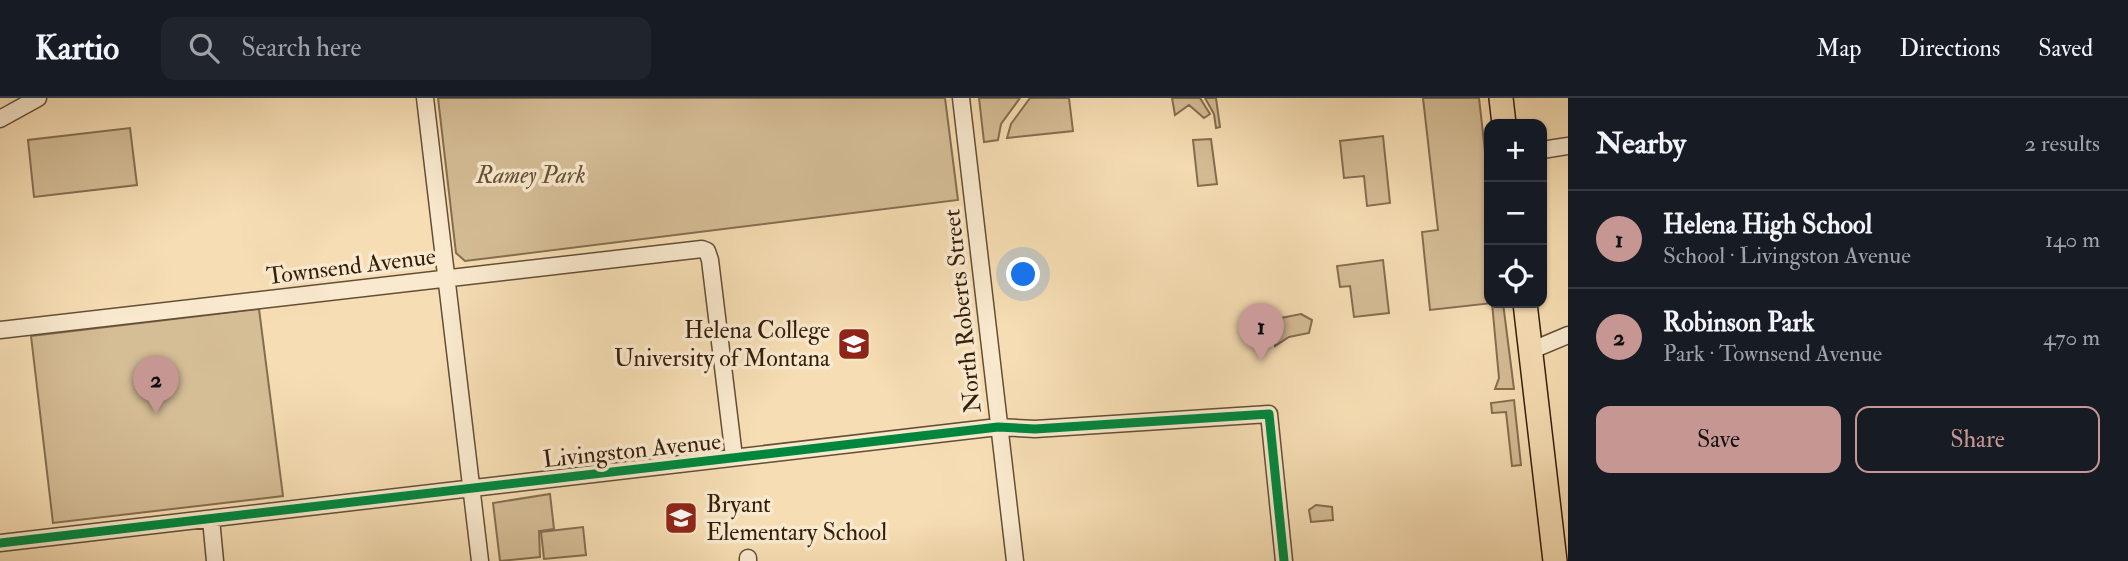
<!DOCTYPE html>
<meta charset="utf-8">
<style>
:root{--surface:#171b24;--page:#20242c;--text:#f1f3f6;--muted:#9ea1a6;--line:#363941;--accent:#c59692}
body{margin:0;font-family:"IM FELL Double Pica",serif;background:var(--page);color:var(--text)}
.controls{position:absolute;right:21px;top:21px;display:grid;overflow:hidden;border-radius:14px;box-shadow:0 2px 5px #0004}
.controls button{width:63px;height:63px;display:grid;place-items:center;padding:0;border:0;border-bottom:2px solid var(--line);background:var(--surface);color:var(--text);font:35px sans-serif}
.you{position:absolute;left:1024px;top:177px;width:24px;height:24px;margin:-18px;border:5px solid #fff;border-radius:50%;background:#1a73e8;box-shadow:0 0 0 10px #1a73e833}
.badge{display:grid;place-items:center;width:46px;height:46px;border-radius:50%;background:var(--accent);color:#111;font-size:23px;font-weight:700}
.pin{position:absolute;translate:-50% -58px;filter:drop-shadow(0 2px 4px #0008)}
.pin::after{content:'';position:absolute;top:37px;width:24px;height:21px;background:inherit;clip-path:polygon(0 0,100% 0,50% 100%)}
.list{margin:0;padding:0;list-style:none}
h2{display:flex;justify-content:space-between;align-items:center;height:91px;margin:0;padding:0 28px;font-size:30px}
h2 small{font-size:23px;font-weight:400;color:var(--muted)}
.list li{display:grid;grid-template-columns:46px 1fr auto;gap:21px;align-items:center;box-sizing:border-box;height:98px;padding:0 28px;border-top:2px solid var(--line)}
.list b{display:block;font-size:26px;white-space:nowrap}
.list p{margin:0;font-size:23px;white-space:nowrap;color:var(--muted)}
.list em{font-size:23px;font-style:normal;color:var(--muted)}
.actions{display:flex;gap:14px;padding:21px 28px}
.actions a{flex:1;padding:16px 0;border:2px solid var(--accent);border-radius:14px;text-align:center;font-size:24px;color:var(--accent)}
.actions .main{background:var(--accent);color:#111}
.icon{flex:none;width:38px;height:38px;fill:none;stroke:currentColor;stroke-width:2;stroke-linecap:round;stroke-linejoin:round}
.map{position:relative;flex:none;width:1568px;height:463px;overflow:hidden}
header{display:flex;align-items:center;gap:42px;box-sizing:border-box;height:98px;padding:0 35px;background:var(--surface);border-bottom:2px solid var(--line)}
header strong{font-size:33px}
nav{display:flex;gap:38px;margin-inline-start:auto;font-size:24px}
.search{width:490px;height:63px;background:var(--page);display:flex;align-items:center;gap:18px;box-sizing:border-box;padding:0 24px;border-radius:14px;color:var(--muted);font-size:26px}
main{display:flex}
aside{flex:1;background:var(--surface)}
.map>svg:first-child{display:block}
.green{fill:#d5bd96;stroke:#846e50;stroke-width:2}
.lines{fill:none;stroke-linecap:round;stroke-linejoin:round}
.minor-casing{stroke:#644e35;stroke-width:19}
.highway-casing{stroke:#341e0b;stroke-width:26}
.minor{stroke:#f9e9ce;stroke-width:16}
.highway{stroke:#f6ddb3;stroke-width:23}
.cycleway-casing{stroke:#f9e9ce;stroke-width:13}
.cycleway{stroke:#00873e;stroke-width:9}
.labels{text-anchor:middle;stroke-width:7;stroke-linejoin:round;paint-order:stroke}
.park-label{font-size:24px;font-style:italic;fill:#644e35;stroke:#f9e9ce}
.street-label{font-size:24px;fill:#341e0b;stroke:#f9e9ce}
.poi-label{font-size:24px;fill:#341e0b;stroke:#f9e9ce;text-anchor:end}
</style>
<header>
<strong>Kartio</strong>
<div class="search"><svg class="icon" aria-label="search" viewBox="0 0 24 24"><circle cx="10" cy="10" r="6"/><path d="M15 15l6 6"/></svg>Search here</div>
<nav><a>Map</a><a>Directions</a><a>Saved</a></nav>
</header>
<main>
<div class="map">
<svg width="1568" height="463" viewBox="0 0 1568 463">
<rect width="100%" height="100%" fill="#f6ddb3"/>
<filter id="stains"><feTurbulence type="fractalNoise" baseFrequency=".00286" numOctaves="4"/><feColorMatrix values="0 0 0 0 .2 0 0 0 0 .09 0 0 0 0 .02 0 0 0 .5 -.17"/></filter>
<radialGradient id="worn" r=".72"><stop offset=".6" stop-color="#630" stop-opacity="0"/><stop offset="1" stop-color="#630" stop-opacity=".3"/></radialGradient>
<!-- green -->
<path class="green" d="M438 0H945L958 102 465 163 456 155Z
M979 0H1020L1001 26 998 42 984 44Z
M1030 0H1069L1073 33 1007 40 1011 26Z
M1172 0H1200L1210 16 1204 20 1189 7 1175 17Z
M1205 0H1216L1220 29 1216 30 1214 16Z
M1423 0H1479L1489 89V205H1503L1514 291H1495L1499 280 1492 205 1430 212 1422 134 1438 132Z
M130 30 137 87 34 99 28 42Z
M1383 38 1390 105 1367 108 1364 78 1344 80 1340 43Z
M1211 41 1217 86 1198 88 1193 42Z
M1383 162 1389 215 1354 219 1350 188 1340 189 1337 168Z
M259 211 283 398 53 425 31 238Z
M1301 216 1312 222 1309 235 1289 239 1275 248 1272 230 1276 221Z
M1514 302 1521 367 1512 368 1506 314 1492 315 1491 305Z
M550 396 554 431 539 433 540 459 500 463 493 405Z
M1316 407 1332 409 1333 422 1311 424 1309 412Z
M583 429 586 457 544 461 541 434Z"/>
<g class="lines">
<defs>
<path id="minor" d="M425 0 480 463
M961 0 1015 463
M0 21 38 0
M1542 52 1568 48
M0 232 702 151 707 153 710 162 734 359
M1530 253 1568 237
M211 421 215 463
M0 445 998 329 1035 331 1269 316 1284 463
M748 460V463"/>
<path id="highway" d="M1501 0 1504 26
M1525 205 1555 463"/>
</defs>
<!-- minor casing -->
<use href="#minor" class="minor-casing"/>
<!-- highway casing -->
<use href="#highway" class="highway-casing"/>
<!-- minor -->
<use href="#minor" class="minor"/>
<!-- highway -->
<use href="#highway" class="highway"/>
<defs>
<path id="cycleway" d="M0 445 998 329 1035 331 1269 316 1284 463"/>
</defs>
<!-- cycleway casing -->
<use href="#cycleway" class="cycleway-casing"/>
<!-- cycleway -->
<use href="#cycleway" class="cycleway"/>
</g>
<!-- icons -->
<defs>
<symbol id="university-square" viewBox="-11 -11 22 22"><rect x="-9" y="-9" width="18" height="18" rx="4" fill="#8f2418" stroke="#f9e9ce"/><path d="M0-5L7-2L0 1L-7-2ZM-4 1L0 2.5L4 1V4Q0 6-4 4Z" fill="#fff"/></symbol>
<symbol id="school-square" viewBox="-11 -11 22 22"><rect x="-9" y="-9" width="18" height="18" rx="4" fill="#8f2418" stroke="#f9e9ce"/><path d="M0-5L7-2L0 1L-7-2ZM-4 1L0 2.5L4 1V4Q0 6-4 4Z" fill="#fff"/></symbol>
</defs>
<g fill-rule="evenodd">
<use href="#university-square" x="835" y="227" width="38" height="38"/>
<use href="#school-square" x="662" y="401" width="38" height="38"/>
</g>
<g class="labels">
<!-- park labels -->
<g class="park-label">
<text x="531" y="85">Ramey Park</text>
</g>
<!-- street labels -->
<g class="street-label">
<text transform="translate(351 168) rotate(-7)" y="8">Townsend Avenue</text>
<text transform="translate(962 213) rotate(-96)" y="8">North Roberts Street</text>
<text transform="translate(632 352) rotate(-6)" y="8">Livingston Avenue</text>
</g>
<!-- poi labels -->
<g class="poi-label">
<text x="830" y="240">Helena College<tspan x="830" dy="28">University of Montana</tspan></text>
<text x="706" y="414" text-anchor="start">Bryant<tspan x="706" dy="28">Elementary School</tspan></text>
</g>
</g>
<rect width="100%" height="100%" filter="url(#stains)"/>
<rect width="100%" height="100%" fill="url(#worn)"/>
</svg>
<div class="controls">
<button>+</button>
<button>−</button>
<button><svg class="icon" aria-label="locate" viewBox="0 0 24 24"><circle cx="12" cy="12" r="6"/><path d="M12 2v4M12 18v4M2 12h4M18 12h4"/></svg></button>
</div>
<div class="you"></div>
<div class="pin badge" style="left:1261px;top:263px">1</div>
<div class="pin badge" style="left:156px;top:316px">2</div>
</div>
<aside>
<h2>Nearby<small>2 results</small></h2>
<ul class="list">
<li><span class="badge">1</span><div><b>Helena High School</b><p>School · Livingston Avenue</p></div><em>140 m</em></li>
<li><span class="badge">2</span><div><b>Robinson Park</b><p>Park · Townsend Avenue</p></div><em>470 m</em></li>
</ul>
<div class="actions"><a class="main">Save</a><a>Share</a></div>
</aside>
</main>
